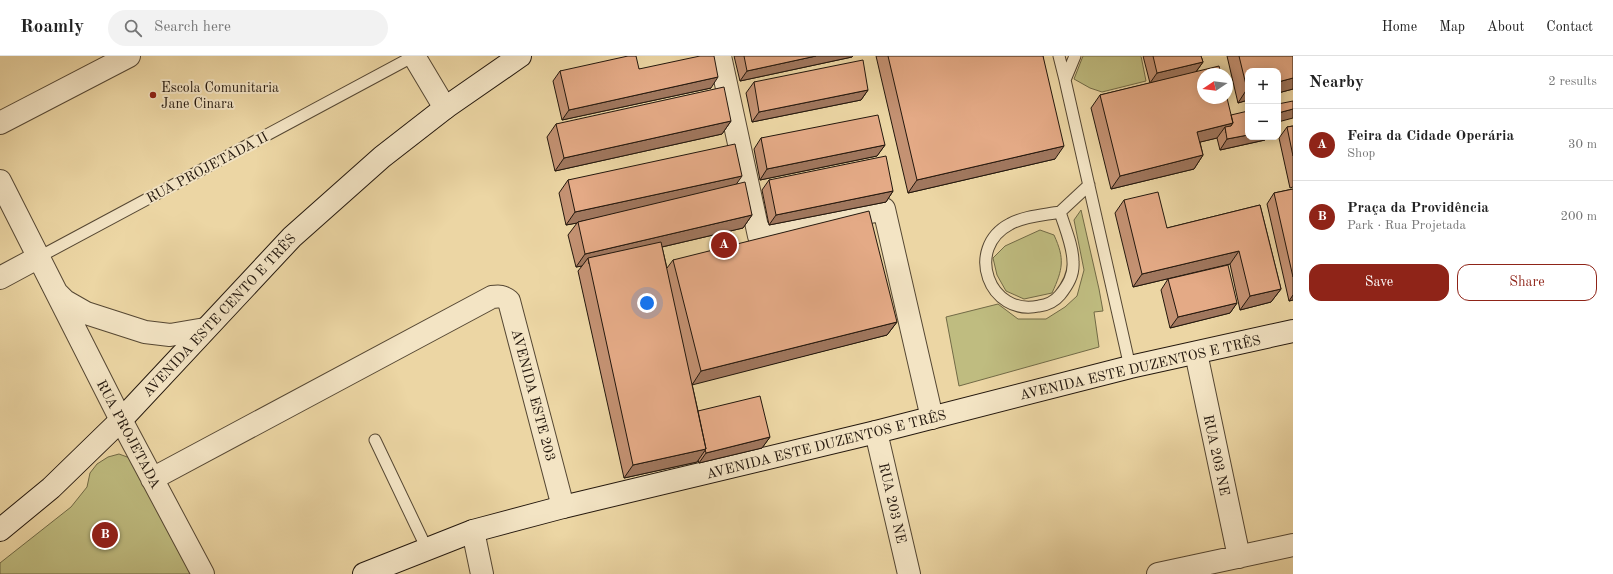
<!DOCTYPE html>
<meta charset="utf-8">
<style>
:root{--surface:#fff;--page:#f2f2f2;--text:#222;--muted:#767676;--line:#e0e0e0;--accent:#8f2418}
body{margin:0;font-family:"Old Standard TT",serif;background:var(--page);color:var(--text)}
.controls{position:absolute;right:12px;top:12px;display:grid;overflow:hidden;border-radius:8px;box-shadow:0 2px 10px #0003}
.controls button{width:36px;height:36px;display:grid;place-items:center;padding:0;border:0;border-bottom:1px solid var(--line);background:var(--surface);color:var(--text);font:20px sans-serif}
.compass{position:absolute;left:1197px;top:12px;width:36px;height:36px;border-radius:50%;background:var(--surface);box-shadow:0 2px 10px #0003;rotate:257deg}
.you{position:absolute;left:647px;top:247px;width:14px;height:14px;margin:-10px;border:3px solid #fff;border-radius:50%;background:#1a73e8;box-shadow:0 0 0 6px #1a73e833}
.badge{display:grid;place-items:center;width:26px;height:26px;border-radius:50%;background:var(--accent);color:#fff;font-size:13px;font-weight:700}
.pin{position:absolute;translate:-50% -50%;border:2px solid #fff;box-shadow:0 1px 4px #0006}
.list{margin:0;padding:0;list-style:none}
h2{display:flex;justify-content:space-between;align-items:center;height:52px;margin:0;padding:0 16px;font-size:17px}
h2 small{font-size:13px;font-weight:400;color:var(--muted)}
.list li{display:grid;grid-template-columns:26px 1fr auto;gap:12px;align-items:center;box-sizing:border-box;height:72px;padding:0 16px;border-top:1px solid var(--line)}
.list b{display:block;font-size:15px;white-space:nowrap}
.list p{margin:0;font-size:13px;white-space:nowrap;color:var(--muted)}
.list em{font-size:13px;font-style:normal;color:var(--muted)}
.actions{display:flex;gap:8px;padding:12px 16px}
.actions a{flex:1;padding:9px 0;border:1px solid var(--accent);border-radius:12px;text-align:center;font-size:14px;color:var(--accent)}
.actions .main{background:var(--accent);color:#fff}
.icon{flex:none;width:22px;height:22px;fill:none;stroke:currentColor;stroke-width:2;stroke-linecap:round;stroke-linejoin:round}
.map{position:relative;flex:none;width:1293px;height:518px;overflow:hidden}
header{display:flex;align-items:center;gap:24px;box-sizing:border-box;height:56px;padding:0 20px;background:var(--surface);border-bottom:1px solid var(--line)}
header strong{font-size:19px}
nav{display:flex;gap:22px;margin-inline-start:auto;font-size:14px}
.search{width:280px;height:36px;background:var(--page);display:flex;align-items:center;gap:10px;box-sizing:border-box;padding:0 14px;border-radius:22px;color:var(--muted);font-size:15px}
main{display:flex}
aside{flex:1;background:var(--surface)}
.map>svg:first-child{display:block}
.green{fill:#bfbc80;stroke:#716a46}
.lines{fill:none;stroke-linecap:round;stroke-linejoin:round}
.lane-casing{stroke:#554733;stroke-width:13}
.street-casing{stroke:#554733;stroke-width:24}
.secondary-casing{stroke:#23170d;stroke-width:24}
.lane{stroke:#f3e4c4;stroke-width:11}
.street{stroke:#f3e4c4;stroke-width:22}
.secondary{stroke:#f3e4c4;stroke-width:22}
.wall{fill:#c49273;stroke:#23170d}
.shaded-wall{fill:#a0775e;stroke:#23170d}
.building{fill:#e4aa86;stroke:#23170d}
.poi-dot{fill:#8f2418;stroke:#f3e4c4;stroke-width:1.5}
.labels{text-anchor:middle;stroke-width:4;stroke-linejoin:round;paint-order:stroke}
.poi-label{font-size:14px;fill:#23170d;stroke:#f3e4c4;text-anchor:start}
.street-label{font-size:14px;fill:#23170d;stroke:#f3e4c4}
</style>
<header>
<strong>Roamly</strong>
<div class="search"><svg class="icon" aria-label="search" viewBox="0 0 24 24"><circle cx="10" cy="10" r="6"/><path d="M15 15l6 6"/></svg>Search here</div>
<nav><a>Home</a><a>Map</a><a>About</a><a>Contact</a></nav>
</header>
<main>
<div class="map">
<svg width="1293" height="518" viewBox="0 0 1293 518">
<rect width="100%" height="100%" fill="#ecd6a4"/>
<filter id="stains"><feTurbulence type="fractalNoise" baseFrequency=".005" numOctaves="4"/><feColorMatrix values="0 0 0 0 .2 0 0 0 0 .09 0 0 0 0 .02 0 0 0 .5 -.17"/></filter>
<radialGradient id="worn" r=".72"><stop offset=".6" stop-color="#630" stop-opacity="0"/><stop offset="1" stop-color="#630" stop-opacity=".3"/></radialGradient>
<!-- green -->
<path class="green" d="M1083 0H1141L1146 25 1102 36 1090 32 1074 23Z
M1081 154 1099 233 1103 255 1094 256 1099 291 959 330 946 261 998 248 1018 263H1046L1065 251 1077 240 1084 214 1074 164Z
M1040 174 1054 179C1065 203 1063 213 1052 237L1024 243 1006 235 997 219 993 202 1005 190Z
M119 398 130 402 194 518H0V507L71 451 87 431 90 417 97 408 108 401Z"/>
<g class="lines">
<defs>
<path id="lane" d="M1059 0 1065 24 1075 0
M1065 24 1130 311
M1060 156C1065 172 1073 190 1073 206 1074 219 1068 229 1060 239 1055 245 1047 249 1039 250 989 261 964 192 1010 168 1024 160 1044 159 1060 156Z
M1060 156 1089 129
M39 201 414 0
M375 384 427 493"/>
<path id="street" d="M414 0 445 52
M720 0 759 180 884 153 932 362
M0 67 129 0
M0 125 121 364 203 518
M0 222 39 201
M58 238 65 245 86 257 145 276 170 279 205 273
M1196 297 1239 501
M876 376 909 518
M152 423 492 241C499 240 503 240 509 245L563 451
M473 475 482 518
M1158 518 1293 489"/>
<path id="secondary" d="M0 474 51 432 121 364 292 181 382 101 445 52 520 0
M364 518 473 475 563 451 876 376 1130 311 1293 275"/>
</defs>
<!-- lane casing -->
<use href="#lane" class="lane-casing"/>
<!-- street casing -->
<use href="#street" class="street-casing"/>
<!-- secondary casing -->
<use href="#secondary" class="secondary-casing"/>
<!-- lane -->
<use href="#lane" class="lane"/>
<!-- street -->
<use href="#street" class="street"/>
<!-- secondary -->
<use href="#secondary" class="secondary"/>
</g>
<!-- wall -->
<path class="wall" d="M734 0H853L852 1 740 25Z
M876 0H1043L1055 103 908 137Z
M1143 0H1201L1203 6 1196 16 1248 81H1267L1265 84 1220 94 1217 82 1200 86 1203 99 1194 113 1111 133 1091 52 1100 39 1150 27Z
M1227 0H1293V33L1278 37V15H1248V44L1238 47Z
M639 13 711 32 562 64 553 25 560 15Z
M754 26 868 34 861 44 752 66 746 37Z
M731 65 722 78 555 115 547 81 556 68Z
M1293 70V131L1290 132 1279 82 1287 71Z
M761 82 885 89 877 100 760 124 754 93Z
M568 124 736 128 752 159 743 172 662 191 667 212 673 204 897 266 887 279 692 328 698 355 770 381 762 392 699 407 698 404 697 406 624 422 578 215 582 210 576 211 568 179 577 167 566 169 559 137Z
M769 124 893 135 886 146 769 169 762 134Z
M1293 133V244L1289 245 1267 148 1274 137Z
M1124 144 1167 172 1260 149 1281 233 1271 246 1240 254 1230 208 1133 231 1115 157Z
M1168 223 1237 247 1230 257 1170 272 1161 234Z"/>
<!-- shaded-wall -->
<path class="shaded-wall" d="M816 0H853L852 1 740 25 747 15Z
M1203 6 1195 17 1150 27 1157 17Z
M718 21 711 32 562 64 569 54Z
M1293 22V33L1278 37V26Z
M1247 33H1248V44L1238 47Z
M868 34 861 44 752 66 759 56Z
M1293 53V62L1278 66V57Z
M731 65 722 78 555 115 564 102Z
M1233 67 1226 77 1225 71 1217 82 1188 89 1197 76Z
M1248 79V81H1267L1265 84 1220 94 1227 83Z
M885 89 877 100 760 124 767 113Z
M1064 90 1055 103 908 137 917 124Z
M1203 99 1194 113 1111 133 1120 120Z
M742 120 733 133 578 166 577 167 566 169 575 156Z
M893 135 886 146 769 169 776 159Z
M752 159 743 172 589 208 588 202 582 210 576 211 585 198Z
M1239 195 1230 208 1133 231 1142 218Z
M1281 233 1271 246 1240 254 1250 240Z
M1293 239V244L1289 245Z
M1237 247 1230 257 1170 272 1178 261Z
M897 266 887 279 692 329 701 315Z
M770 381 762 392 699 407 706 397Z
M706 393 697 406 624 422 633 409Z"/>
<!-- building -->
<path class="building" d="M628 0H636L639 13 700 0H714L718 21 569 54 560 15Z
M744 0H816L747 15Z
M888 0H1043L1064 90 917 124Z
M1153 0H1201L1203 6 1157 17Z
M1239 0H1293V22L1278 26V15H1248V33H1247Z
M863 4 868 34 759 56 754 26Z
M1219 10 1221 18H1203V42H1227L1233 67 1197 76 1203 99 1120 120 1100 39Z
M724 31 731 65 564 102 556 68Z
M1293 45V53L1278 57V48Z
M1248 55V79L1227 83 1225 71 1231 70 1233 67 1231 59Z
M878 59 885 89 767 113 761 82Z
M1293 70V100L1287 71Z
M735 88 742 120 575 156 568 124Z
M886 100 893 135 776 159 769 124Z
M745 126 752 159 585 198 578 166Z
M1293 133V221L1274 137Z
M1158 136 1167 172 1260 149 1281 233 1250 240 1239 195 1142 218 1124 144Z
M869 155 897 266 701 315 673 204Z
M661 186 706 393 633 409 588 202Z
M1228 209 1237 247 1178 261 1168 223Z
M760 340 770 381 706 397 705 393H706L698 355Z"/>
<!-- markers -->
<circle class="poi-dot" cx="153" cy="39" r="4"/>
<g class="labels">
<!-- poi labels -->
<g class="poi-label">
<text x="161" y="36">Escola Comunitaria<tspan x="161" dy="16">Jane Cinara</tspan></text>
</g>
<!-- street labels -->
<g class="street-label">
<text transform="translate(207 111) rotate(-28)" y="5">RUA PROJETADA II</text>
<text transform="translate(219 259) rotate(-47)" y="5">AVENIDA ESTE CENTO E TRÊS</text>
<text transform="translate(1140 311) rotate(-13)" y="5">AVENIDA ESTE DUZENTOS E TRÊS</text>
<text transform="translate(534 339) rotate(75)" y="5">AVENIDA ESTE 203</text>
<text transform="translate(129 378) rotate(62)" y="5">RUA PROJETADA</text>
<text transform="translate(826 388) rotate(-14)" y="5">AVENIDA ESTE DUZENTOS E TRÊS</text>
<text transform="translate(1217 399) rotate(78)" y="5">RUA 203 NE</text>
<text transform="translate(893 447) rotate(77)" y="5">RUA 203 NE</text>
</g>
</g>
<rect width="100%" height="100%" filter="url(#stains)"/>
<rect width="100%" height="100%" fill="url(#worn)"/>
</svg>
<div class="controls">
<button>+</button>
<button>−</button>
</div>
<svg class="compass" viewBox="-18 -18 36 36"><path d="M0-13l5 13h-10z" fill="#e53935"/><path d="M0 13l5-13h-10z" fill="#767676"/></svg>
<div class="you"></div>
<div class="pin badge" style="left:724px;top:189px">A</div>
<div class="pin badge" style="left:105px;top:479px">B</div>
</div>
<aside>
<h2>Nearby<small>2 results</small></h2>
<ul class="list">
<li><span class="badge">A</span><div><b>Feira da Cidade Operária</b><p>Shop</p></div><em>30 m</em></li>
<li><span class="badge">B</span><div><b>Praça da Providência</b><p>Park · Rua Projetada</p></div><em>200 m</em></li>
</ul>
<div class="actions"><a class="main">Save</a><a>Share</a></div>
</aside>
</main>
